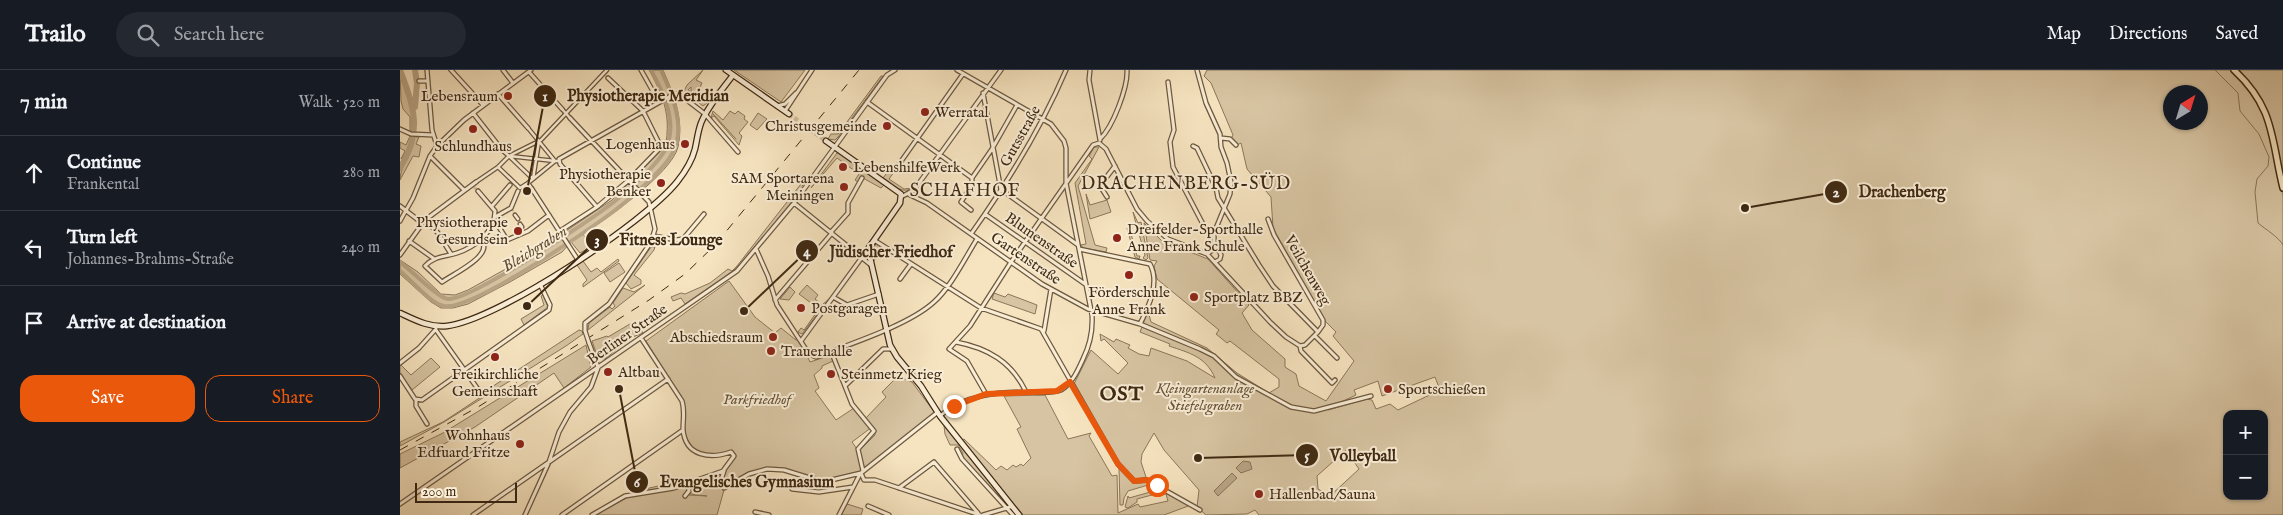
<!DOCTYPE html>
<meta charset="utf-8">
<style>
:root{--surface:#171b24;--page:#242831;--text:#f1f3f6;--muted:#9ea1a6;--line:#363941;--accent:#ea580c}
body{margin:0;font-family:"IM FELL English",serif;background:var(--page);color:var(--text)}
.controls{position:absolute;right:15px;bottom:15px;display:grid;overflow:hidden;border-radius:10px;box-shadow:0 1px 4px #0004}
.controls button{width:45px;height:45px;display:grid;place-items:center;padding:0;border:0;border-bottom:1px solid var(--line);background:var(--surface);color:var(--text);font:25px sans-serif}
.compass{position:absolute;left:1763px;top:15px;width:45px;height:45px;border-radius:50%;background:var(--surface);box-shadow:0 1px 4px #0004;rotate:38deg}
.scale{position:absolute;left:15px;bottom:12px;width:102px;box-sizing:border-box;padding-left:5px;border:2px solid #3f2912;border-top:0;font-size:14px;line-height:18px;white-space:nowrap;color:#3f2912;-webkit-text-stroke:4px #f9edd6;paint-order:stroke}
.stop{position:absolute;width:15px;height:15px;margin:-11px;border:4px solid #ea580c;border-radius:50%;background:#fff}
.stop.end{background:#ea580c;border-color:#fff;box-shadow:0 1px 5px #0008}
.list{margin:0;padding:0;list-style:none}
h2{display:flex;justify-content:space-between;align-items:center;height:65px;margin:0;padding:0 20px;font-size:21px}
h2 small{font-size:16px;font-weight:400;color:var(--muted)}
.list li{display:grid;grid-template-columns:32px 1fr auto;gap:15px;align-items:center;box-sizing:border-box;height:75px;padding:0 20px;border-top:1px solid var(--line)}
.list b{display:block;font-size:19px;white-space:nowrap}
.list p{margin:0;font-size:16px;white-space:nowrap;color:var(--muted)}
.list em{font-size:16px;font-style:normal;color:var(--muted)}
.actions{display:flex;gap:10px;padding:15px 20px}
.actions a{flex:1;padding:11px 0;border:1px solid var(--accent);border-radius:15px;text-align:center;font-size:18px;color:var(--accent)}
.actions .main{background:var(--accent);color:#fff}
.icon{flex:none;width:28px;height:28px;fill:none;stroke:currentColor;stroke-width:2;stroke-linecap:round;stroke-linejoin:round}
.map{position:relative;flex:none;width:1883px;height:445px;overflow:hidden}
header{display:flex;align-items:center;gap:30px;box-sizing:border-box;height:70px;padding:0 25px;background:var(--surface);border-bottom:1px solid var(--line)}
header strong{font-size:24px}
nav{display:flex;gap:28px;margin-inline-start:auto;font-size:18px}
.search{width:350px;height:45px;background:var(--page);display:flex;align-items:center;gap:12px;box-sizing:border-box;padding:0 18px;border-radius:28px;color:var(--muted);font-size:19px}
main{display:flex}
aside{flex:1;background:var(--surface)}
.map>svg:first-child{display:block}
.green{fill:#d7c4a2;stroke:#8b765a;fill-rule:evenodd}
.water{fill:#b8a485;stroke:#887357}
.lines{fill:none;stroke-linecap:round;stroke-linejoin:round}
.stream{stroke:#887357;stroke-width:1}
.canal{stroke:#b8a485;stroke-width:4}
.river{stroke:#b8a485;stroke-width:6}
.pedestrian-tunnel{stroke:#d1bf9d;stroke-width:2.5;stroke-dasharray:2.5 1;stroke-linecap:butt}
.minor-tunnel{stroke:#d1bf9d;stroke-width:3;stroke-dasharray:3 1.5;stroke-linecap:butt}
.secondary-tunnel{stroke:#d1bf9d;stroke-width:4.5;stroke-dasharray:4.5 2;stroke-linecap:butt}
.pedestrian-casing{stroke:#6d583e;stroke-width:5}
.minor-casing{stroke:#6d583e;stroke-width:5.5}
.secondary-casing{stroke:#3f2912;stroke-width:7}
.primary-casing{stroke:#3f2912;stroke-width:8}
.pedestrian{stroke:#f9edd6;stroke-width:2.5}
.minor{stroke:#f9edd6;stroke-width:3}
.secondary{stroke:#f9edd6;stroke-width:4.5}
.primary{stroke:#f6e4c0;stroke-width:5}
.rail{stroke:#3f2912;stroke-width:1;stroke-dasharray:9 9;stroke-linecap:butt}
.minor-bridge-casing{stroke:#6d583e;stroke-width:5.5;stroke-linecap:butt}
.minor-bridge{stroke:#f9edd6;stroke-width:3}
.route{stroke:#ea580c;stroke-width:6}
.poi-dot{fill:#8f2418;stroke:#f9edd6;stroke-width:2}
.labels{text-anchor:middle;stroke-width:4;stroke-linejoin:round;paint-order:stroke}
.poi-label{font-size:15px;fill:#3f2912;stroke:#f9edd6;text-anchor:start}
.street-label{font-size:15px;fill:#3f2912;stroke:#f9edd6}
.park-label{font-size:15px;font-style:italic;fill:#655036;stroke:#f9edd6}
.water-label{font-size:16px;font-style:italic;fill:#634e34;stroke:#f9edd6}
.quarter-label{font-size:18px;letter-spacing:1px;fill:#3f2912;stroke:#f9edd6}
.district-label{font-size:20px;font-weight:bold;letter-spacing:1px;fill:#3f2912;stroke:#f9edd6}
.leader{fill:none;stroke:#3f2912;stroke-width:2}
.callout-dot{fill:#3f2912;stroke:#f9edd6;stroke-width:2}
.mark-label{font-size:15px;text-anchor:middle;font-weight:bold;fill:#fff}
.callout-label{font-size:16px;text-anchor:middle;font-weight:bold;fill:#3f2912;stroke:#f9edd6;stroke-width:4;stroke-linejoin:round;paint-order:stroke}
</style>
<header>
<strong>Trailo</strong>
<div class="search"><svg class="icon" aria-label="search" viewBox="0 0 24 24"><circle cx="10" cy="10" r="6"/><path d="M15 15l6 6"/></svg>Search here</div>
<nav><a>Map</a><a>Directions</a><a>Saved</a></nav>
</header>
<main>
<aside>
<h2>7 min<small>Walk · 520 m</small></h2>
<ul class="list">
<li><svg class="icon" aria-label="ahead" viewBox="0 0 24 24"><path d="M12 20V5M6 11l6-6 6 6"/></svg><div><b>Continue</b><p>Frankental</p></div><em>280 m</em></li>
<li><svg class="icon" aria-label="left" viewBox="0 0 24 24"><path d="M17 20v-9H6M10 6l-5 5 5 5"/></svg><div><b>Turn left</b><p>Johannes-Brahms-Straße</p></div><em>240 m</em></li>
<li><svg class="icon" aria-label="arrive" viewBox="0 0 24 24"><path d="M6 21V4h12l-3 4 3 4H6"/></svg><div><b>Arrive at destination</b></div></li>
</ul>
<div class="actions"><a class="main">Save</a><a>Share</a></div>
</aside>
<div class="map">
<svg width="1883" height="445" viewBox="0 0 1883 445">
<rect width="100%" height="100%" fill="#f6e4c0"/>
<filter id="stains"><feTurbulence type="fractalNoise" baseFrequency=".004" numOctaves="4"/><feColorMatrix values="0 0 0 0 .2 0 0 0 0 .09 0 0 0 0 .02 0 0 0 .5 -.17"/></filter>
<radialGradient id="worn" r=".72"><stop offset=".6" stop-color="#630" stop-opacity="0"/><stop offset="1" stop-color="#630" stop-opacity=".3"/></radialGradient>
<!-- green -->
<path class="green" d="M249 0H263C274 25 284 49 278 77 272 103 205 150 183 164L191 177 180 183 171 172 162 182 110 212 68 234 53 238H41L31 232 0 204V190L18 202 41 224 55 225 68 220 129 186 212 130 264 77C265 72 267 70 267 63 269 39 260 20 249 0Z
M303 0 296 10 302 13 297 24 291 21V17L288 20 307 33 303 36 284 21 287 15Z
M334 0H405L381 32Z
M807 0H1831L1841 9 1859 34 1868 56 1883 126V445H859L855 440 847 444 806 445 797 437 799 420 764 380 754 363 742 384 741 392 746 407 735 410 719 393 674 314 691 280 718 304 728 293 704 269 701 271 700 264 714 272 716 269 730 275 728 278 739 284 749 286 751 278 787 291 815 308C806 287 790 283 769 276L770 274 740 262 748 241 751 252 807 278 837 303 869 323 879 317V309L830 271 827 273 816 264 819 260 757 209 754 196 757 191 750 190 744 153 762 171 808 189 849 235 842 243 852 260 885 289V297L896 304 899 316 926 331 954 291 933 266 936 262 925 251 873 158 871 127 847 99 841 73 837 75 831 69 833 65 811 13 804 6ZM1770 22H1800V52H1770ZM1035 307 1040 320 998 340 990 334 976 339 972 330 966 329 928 340V338L956 325 954 320 978 311 982 326ZM1827 344H1864V426H1827ZM946 380 959 399 930 426 918 419 917 406Z
M1837 0H1883V109C1873 64 1873 34 1837 0Z
M0 3 14 48 13 62H10V47L3 39 1 31Z
M481 6H483L438 67 435 70 428 69 431 64H438Z
M313 41 323 50 330 41 335 44 338 41 345 46 344 49 348 52 339 63 342 66 339 75 314 46 311 48Z
M358 43 367 49 357 60 350 55Z
M10 66 12 67 10 77 1 89 5 81 0 78V72L6 75Z
M14 67H19L16 74 21 76 19 87 13 86 0 110C0 97 11 81 14 67Z
M694 77H699L678 116 695 175 707 178 706 182 683 178 681 175 686 174 675 113 692 89 689 86Z
M437 83 440 84 484 115 481 118 461 107 458 112 455 110 459 104 437 88 411 118Z
M493 95 497 98 489 109 504 119 512 118C502 125 492 114 483 108Z
M401 114 404 117 337 198 285 234 281 228 273 231 271 227 281 223 285 224 310 213 328 199 332 201 337 196Z
M686 124 690 135 707 130 711 142 690 149Z
M733 142 738 153 741 152 748 188 746 190 743 188 745 185 737 157H735L734 155 736 154Z
M732 156V159L730 160 737 186H740L739 189 735 187 727 158Z
M476 174 483 178 473 192 472 180Z
M251 177H255L254 180 234 205 241 210V214L231 219 226 213Z
M218 189 219 191 183 217V214L187 210 177 195 183 191 191 202 197 198 201 202Z
M219 193 225 202 210 212 204 203Z
M329 211 355 247 375 263 381 258 396 270 399 269 410 292 431 285 433 291 422 296V298L414 305 419 318 415 321 436 350 454 338 464 350 486 327 482 322 498 306 512 312 535 343 464 399 459 381 475 365V361L472 357 452 372 457 379 462 400 460 402 424 411 377 398 349 403 325 416 322 407 335 383 331 381C311 388 289 385 285 361 283 350 287 341 283 330L246 271Z
M245 215 188 260 189 253 210 237 212 239 215 236 213 233 223 218 234 222Z
M407 215 418 225 415 229 422 235 430 228 402 264 398 262 401 258 404 260 419 239 399 224Z
M390 217 395 222 389 230 380 229Z
M594 223 605 227 608 224 637 235 635 244 592 229Z
M143 225 148 237 124 255 121 249 144 235 141 226Z
M235 251 243 263 230 268 205 289 198 288 192 271 207 266 208 267Z
M179 260 182 261 183 264 166 276 44 352 0 376V372L43 352 81 327V324Z
M186 275 191 297 164 318 154 303 75 357 0 398V384L43 363Z
M31 288 40 297 12 320 0 304V294L11 305Z
M645 325 668 369 691 363 689 366 712 406 717 405 718 443 738 434 740 437 768 431 766 424H763V422L737 429V432L728 438 725 437 728 426 729 428 754 421 748 415 728 421 724 428 723 435H720L719 399 722 398 736 413 748 412 791 435 764 445H623L562 370 564 369 596 400 601 396 607 400 613 395 616 397 621 394 623 396 631 388 617 359 621 357 604 326Z
M544 356H545L609 435 606 434 562 387 563 383 558 375H550L545 364Z
M322 403 320 408 324 420 317 445H195L230 426 232 422 280 411 287 415 289 425 307 426 290 424V413C301 408 311 407 322 403Z
M447 434 463 439 461 445H441Z"/>
<!-- water -->
<path class="water" d="M843 391 850 392 852 399 841 403 836 398Z
M832 403 837 408 818 426 814 421Z"/>
<g class="lines">
<!-- stream -->
<path class="stream" d="M1815 0 1838 23 1840 41 1859 64 1869 87 1868 96 1857 109 1855 122 1858 153C1865 159 1880 168 1883 175
M313 44 336 69
M409 105H412"/>
<!-- canal -->
<path class="canal" d="M0 192C11 200 38 228 48 229 70 231 193 149 215 131 230 119 260 93 267 76 277 50 263 22 251 0
M0 201C11 210 31 234 44 236 70 241 181 165 206 147 223 135 263 101 272 84 287 58 272 24 261 0"/>
<!-- river -->
<path class="river" d="M0 0C14 37 23 62 0 98
M15 37 17 13 15 0"/>
<!-- pedestrian-tunnel -->
<path class="pedestrian-tunnel" d="M112 139 115 145"/>
<!-- minor-tunnel -->
<path class="minor-tunnel" d="M74 117 78 121"/>
<!-- secondary-tunnel -->
<path class="secondary-tunnel" d="M389 44 426 71"/>
<defs>
<path id="pedestrian" d="M162 39 170 48
M128 58 155 91H159
M139 71 133 109 155 91
M109 86 155 91
M98 97 120 118 128 113
M76 112 98 97 109 86 102 80
M132 119 128 113 133 109 109 86 141 70 207 0
M115 145 118 149
M120 154 122 157"/>
<path id="minor" d="M27 0 32 60 37 76
M51 0 83 35
M103 0 113 13
M241 0 259 32
M690 0 689 10 700 70
M797 0 806 33 820 64 821 77 827 93 831 112 830 124 814 163V179L807 184
M129 2 162 39
M19 11H28
M768 12 774 60 770 72 773 97 805 158 814 164
M583 23 601 120
M98 24 128 58
M467 32 572 108
M377 36 385 34 396 23
M385 41 412 0
M73 43 102 80
M170 48 249 132 255 159 251 172 209 234 185 253V261
M0 59 11 64 33 65
M821 68 830 69 836 75
M700 69C713 57 728 17 727 0
M793 76 797 78 816 118 818 128 859 195 873 216 918 262 905 275 900 276
M30 86 64 120
M497 97 563 4
M132 119 178 190
M602 120 678 175
M78 121 95 141C95 162 75 177 57 183 45 187 34 186 25 196L42 212C53 204 95 185 81 170
M508 124 527 133 642 214 688 239 740 254 800 279 814 286 836 307 891 337 914 341 971 326
M501 127 514 120 601 0
M707 127 702 119V113L715 96
M394 133 471 195
M0 136 22 153
M92 136 110 115
M197 137 160 94 159 89 274 24H279L305 44 338 82
M571 140 561 132 572 115V108L592 79 617 35
M585 144 685 214
M95 147 111 138 118 121
M94 149 107 170 128 161 149 145
M868 149 874 165 923 250V255L918 262
M25 150 38 163 51 184
M0 151 13 128 30 86 37 76 64 50 131 0
M160 161 197 137 229 110 261 77 243 41 208 8
M431 162 448 143V133L462 108
M571 164C608 112 641 59 666 0
M254 166 276 170 283 169 304 144
M474 170 581 238 641 259 718 394 734 411 747 410 752 413 800 440
M9 171 33 188
M85 174 102 164
M356 179 368 206 377 235 409 284 416 287C450 274 509 255 534 232 551 217 565 188 577 169
M679 179 750 194C760 213 749 236 740 254
M814 179 819 181 821 185 820 189 815 192
M0 185 25 150 76 112
M611 192 693 75 699 73 706 79 737 139 747 151 768 169 807 184 870 252 886 267 900 276 901 281 932 313 935 310
M500 209 511 194
M433 227 447 235 479 224
M375 230 432 163
M36 260 80 322
M644 261 651 219
M915 266 937 288
M401 271 468 179
M556 272C588 278 612 292 626 322
M189 273 198 297
M431 281 452 334 474 361 458 379 463 401
M0 293 19 278 36 259
M0 306 15 329 22 330 149 240 150 235 140 214
M445 316 483 279H492
M586 324 567 291 549 279 570 256 611 192
M16 330V336L27 354
M540 346C563 325 597 322 627 322 637 322 651 324 661 320 672 314 678 300 683 289 690 275 693 261 692 245L666 113V78L664 71 651 54 557 0
M557 379 562 389 613 445
M324 401 322 407 324 418 349 404 367 399 384 400 423 412 461 403 538 342
M461 403 464 410H475L580 445
M499 418 534 392 578 443
M392 419 419 422 453 417
M285 426 289 421 288 412
M0 434 337 201 394 133 487 5 495 0
M468 436 489 445
M355 442 369 445
M73 445 268 309
M125 445 149 392 159 362 170 342 191 317 198 298
M162 445 283 360
M192 445 225 426 274 418 323 401 334 386 331 382C311 389 285 387 283 359 283 349 285 341 282 331L241 268
M439 445 460 404
M583 445 610 437"/>
<path id="secondary" d="M326 0 389 44
M426 71 501 124 500 133 468 179 490 275 497 287 521 316 540 346 619 445
M0 243C15 250 30 258 47 256 98 250 244 153 277 112 285 102 292 91 295 79 297 70 298 61 301 53 308 36 322 20 333 5"/>
<path id="primary" d="M1834 0C1875 38 1871 69 1883 118"/>
</defs>
<!-- pedestrian casing -->
<use href="#pedestrian" class="pedestrian-casing"/>
<!-- minor casing -->
<use href="#minor" class="minor-casing"/>
<!-- secondary casing -->
<use href="#secondary" class="secondary-casing"/>
<!-- primary casing -->
<use href="#primary" class="primary-casing"/>
<!-- pedestrian -->
<use href="#pedestrian" class="pedestrian"/>
<!-- minor -->
<use href="#minor" class="minor"/>
<!-- secondary -->
<use href="#secondary" class="secondary"/>
<!-- primary -->
<use href="#primary" class="primary"/>
<!-- rail -->
<path class="rail" d="M0 380 78 337 249 230 285 204 315 175 459 0"/>
<defs>
<path id="minor-bridge" d="M185 261 189 273"/>
</defs>
<!-- minor-bridge casing -->
<use href="#minor-bridge" class="minor-bridge-casing"/>
<!-- minor-bridge -->
<use href="#minor-bridge" class="minor-bridge"/>
</g>
<g class="lines">
<!-- route -->
<path class="route" d="M554 336 586 324 657 321 670 312 718 394 734 411 747 410 757 415"/>
</g>
<!-- markers -->
<g class="poi-dot">
<circle cx="108" cy="26" r="5"/>
<circle cx="525" cy="42" r="5"/>
<circle cx="487" cy="56" r="5"/>
<circle cx="73" cy="59" r="5"/>
<circle cx="285" cy="74" r="5"/>
<circle cx="443" cy="97" r="5"/>
<circle cx="261" cy="113" r="5"/>
<circle cx="444" cy="117" r="5"/>
<circle cx="118" cy="161" r="5"/>
<circle cx="717" cy="168" r="5"/>
<circle cx="729" cy="205" r="5"/>
<circle cx="794" cy="227" r="5"/>
<circle cx="401" cy="238" r="5"/>
<circle cx="373" cy="267" r="5"/>
<circle cx="371" cy="281" r="5"/>
<circle cx="95" cy="287" r="5"/>
<circle cx="208" cy="302" r="5"/>
<circle cx="431" cy="304" r="5"/>
<circle cx="988" cy="319" r="5"/>
<circle cx="120" cy="374" r="5"/>
<circle cx="859" cy="424" r="5"/>
</g>
<g class="labels">
<!-- poi labels -->
<g class="poi-label">
<text x="98" y="31" text-anchor="end">Lebensraum</text>
<text x="535" y="47">Werratal</text>
<text x="477" y="61" text-anchor="end">Christusgemeinde</text>
<text x="275" y="79" text-anchor="end">Logenhaus</text>
<text x="73" y="81" text-anchor="middle">Schlundhaus</text>
<text x="453" y="102">LebenshilfeWerk</text>
<text x="251" y="109" text-anchor="end">Physiotherapie<tspan x="251" dy="17">Benker</tspan></text>
<text x="434" y="113" text-anchor="end">SAM Sportarena<tspan x="434" dy="17">Meiningen</tspan></text>
<text x="108" y="157" text-anchor="end">Physiotherapie<tspan x="108" dy="17">Gesundsein</tspan></text>
<text x="727" y="164">Dreifelder-Sporthalle<tspan x="727" dy="17">Anne Frank Schule</tspan></text>
<text x="729" y="227" text-anchor="middle">Förderschule<tspan x="729" dy="17">Anne Frank</tspan></text>
<text x="804" y="232">Sportplatz BBZ</text>
<text x="411" y="243">Postgaragen</text>
<text x="363" y="272" text-anchor="end">Abschiedsraum</text>
<text x="381" y="286">Trauerhalle</text>
<text x="218" y="307">Altbau</text>
<text x="95" y="309" text-anchor="middle">Freikirchliche<tspan x="95" dy="17">Gemeinschaft</tspan></text>
<text x="441" y="309">Steinmetz Krieg</text>
<text x="998" y="324">Sportschießen</text>
<text x="110" y="370" text-anchor="end">Wohnhaus<tspan x="110" dy="17">Edfuard Fritze</tspan></text>
<text x="869" y="429">Hallenbad/Sauna</text>
</g>
<!-- street labels -->
<g class="street-label">
<text transform="translate(620 66) rotate(-61)" y="5">Gutsstraße</text>
<text transform="translate(642 170) rotate(35)" y="5">Blumenstraße</text>
<text transform="translate(626 188) rotate(34)" y="5">Gartenstraße</text>
<text transform="translate(908 200) rotate(60)" y="5">Veilchenweg</text>
<text transform="translate(227 264) rotate(-35)" y="5">Berliner Straße</text>
</g>
<!-- park labels -->
<g class="park-label">
<text x="805" y="323">Kleingartenanlage<tspan x="805" dy="17">Stiefelsgraben</tspan></text>
<text x="357" y="334">Parkfriedhof</text>
</g>
<!-- water labels -->
<g class="water-label">
<text transform="translate(134 178) rotate(-32)" y="6">Bleichgraben</text>
</g>
<!-- quarter labels -->
<g class="quarter-label">
<text x="786" y="119">DRACHENBERG-SÜD</text>
<text x="565" y="126">SCHAFHOF</text>
</g>
<!-- district labels -->
<g class="district-label">
<text x="722" y="330">OST</text>
</g>
</g>
<!-- callouts -->
<path class="leader" d="M127 121L145 26M1345 138L1436 122M127 236L197 170M344 241L407 181M798 388L907 385M219 319L237 412"/>
<g class="callout-dot">
<circle cx="127" cy="121" r="5"/>
<circle cx="1345" cy="138" r="5"/>
<circle cx="127" cy="236" r="5"/>
<circle cx="344" cy="241" r="5"/>
<circle cx="798" cy="388" r="5"/>
<circle cx="219" cy="319" r="5"/>
<circle cx="145" cy="26" r="12"/>
<circle cx="1436" cy="122" r="12"/>
<circle cx="197" cy="170" r="12"/>
<circle cx="407" cy="181" r="12"/>
<circle cx="907" cy="385" r="12"/>
<circle cx="237" cy="412" r="12"/>
</g>
<g class="mark-label">
<text x="145" y="31">1</text>
<text x="1436" y="127">2</text>
<text x="197" y="175">3</text>
<text x="407" y="186">4</text>
<text x="907" y="390">5</text>
<text x="237" y="417">6</text>
</g>
<g class="callout-label">
<text x="248" y="31">Physiotherapie Meridian</text>
<text x="1502" y="127">Drachenberg</text>
<text x="271" y="175">Fitness Lounge</text>
<text x="491" y="187">Jüdischer Friedhof</text>
<text x="963" y="391">Volleyball</text>
<text x="347" y="417">Evangelisches Gymnasium</text>
</g>
<rect width="100%" height="100%" filter="url(#stains)"/>
<rect width="100%" height="100%" fill="url(#worn)"/>
</svg>
<div class="controls">
<button>+</button>
<button>−</button>
</div>
<svg class="compass" viewBox="-18 -18 36 36"><path d="M0-13l5 13h-10z" fill="#e53935"/><path d="M0 13l5-13h-10z" fill="#9ea1a6"/></svg>
<div class="scale">200 m</div>
<div class="stop" style="left:757px;top:415px"></div>
<div class="stop end" style="left:554px;top:336px"></div>
</div>
</main>
